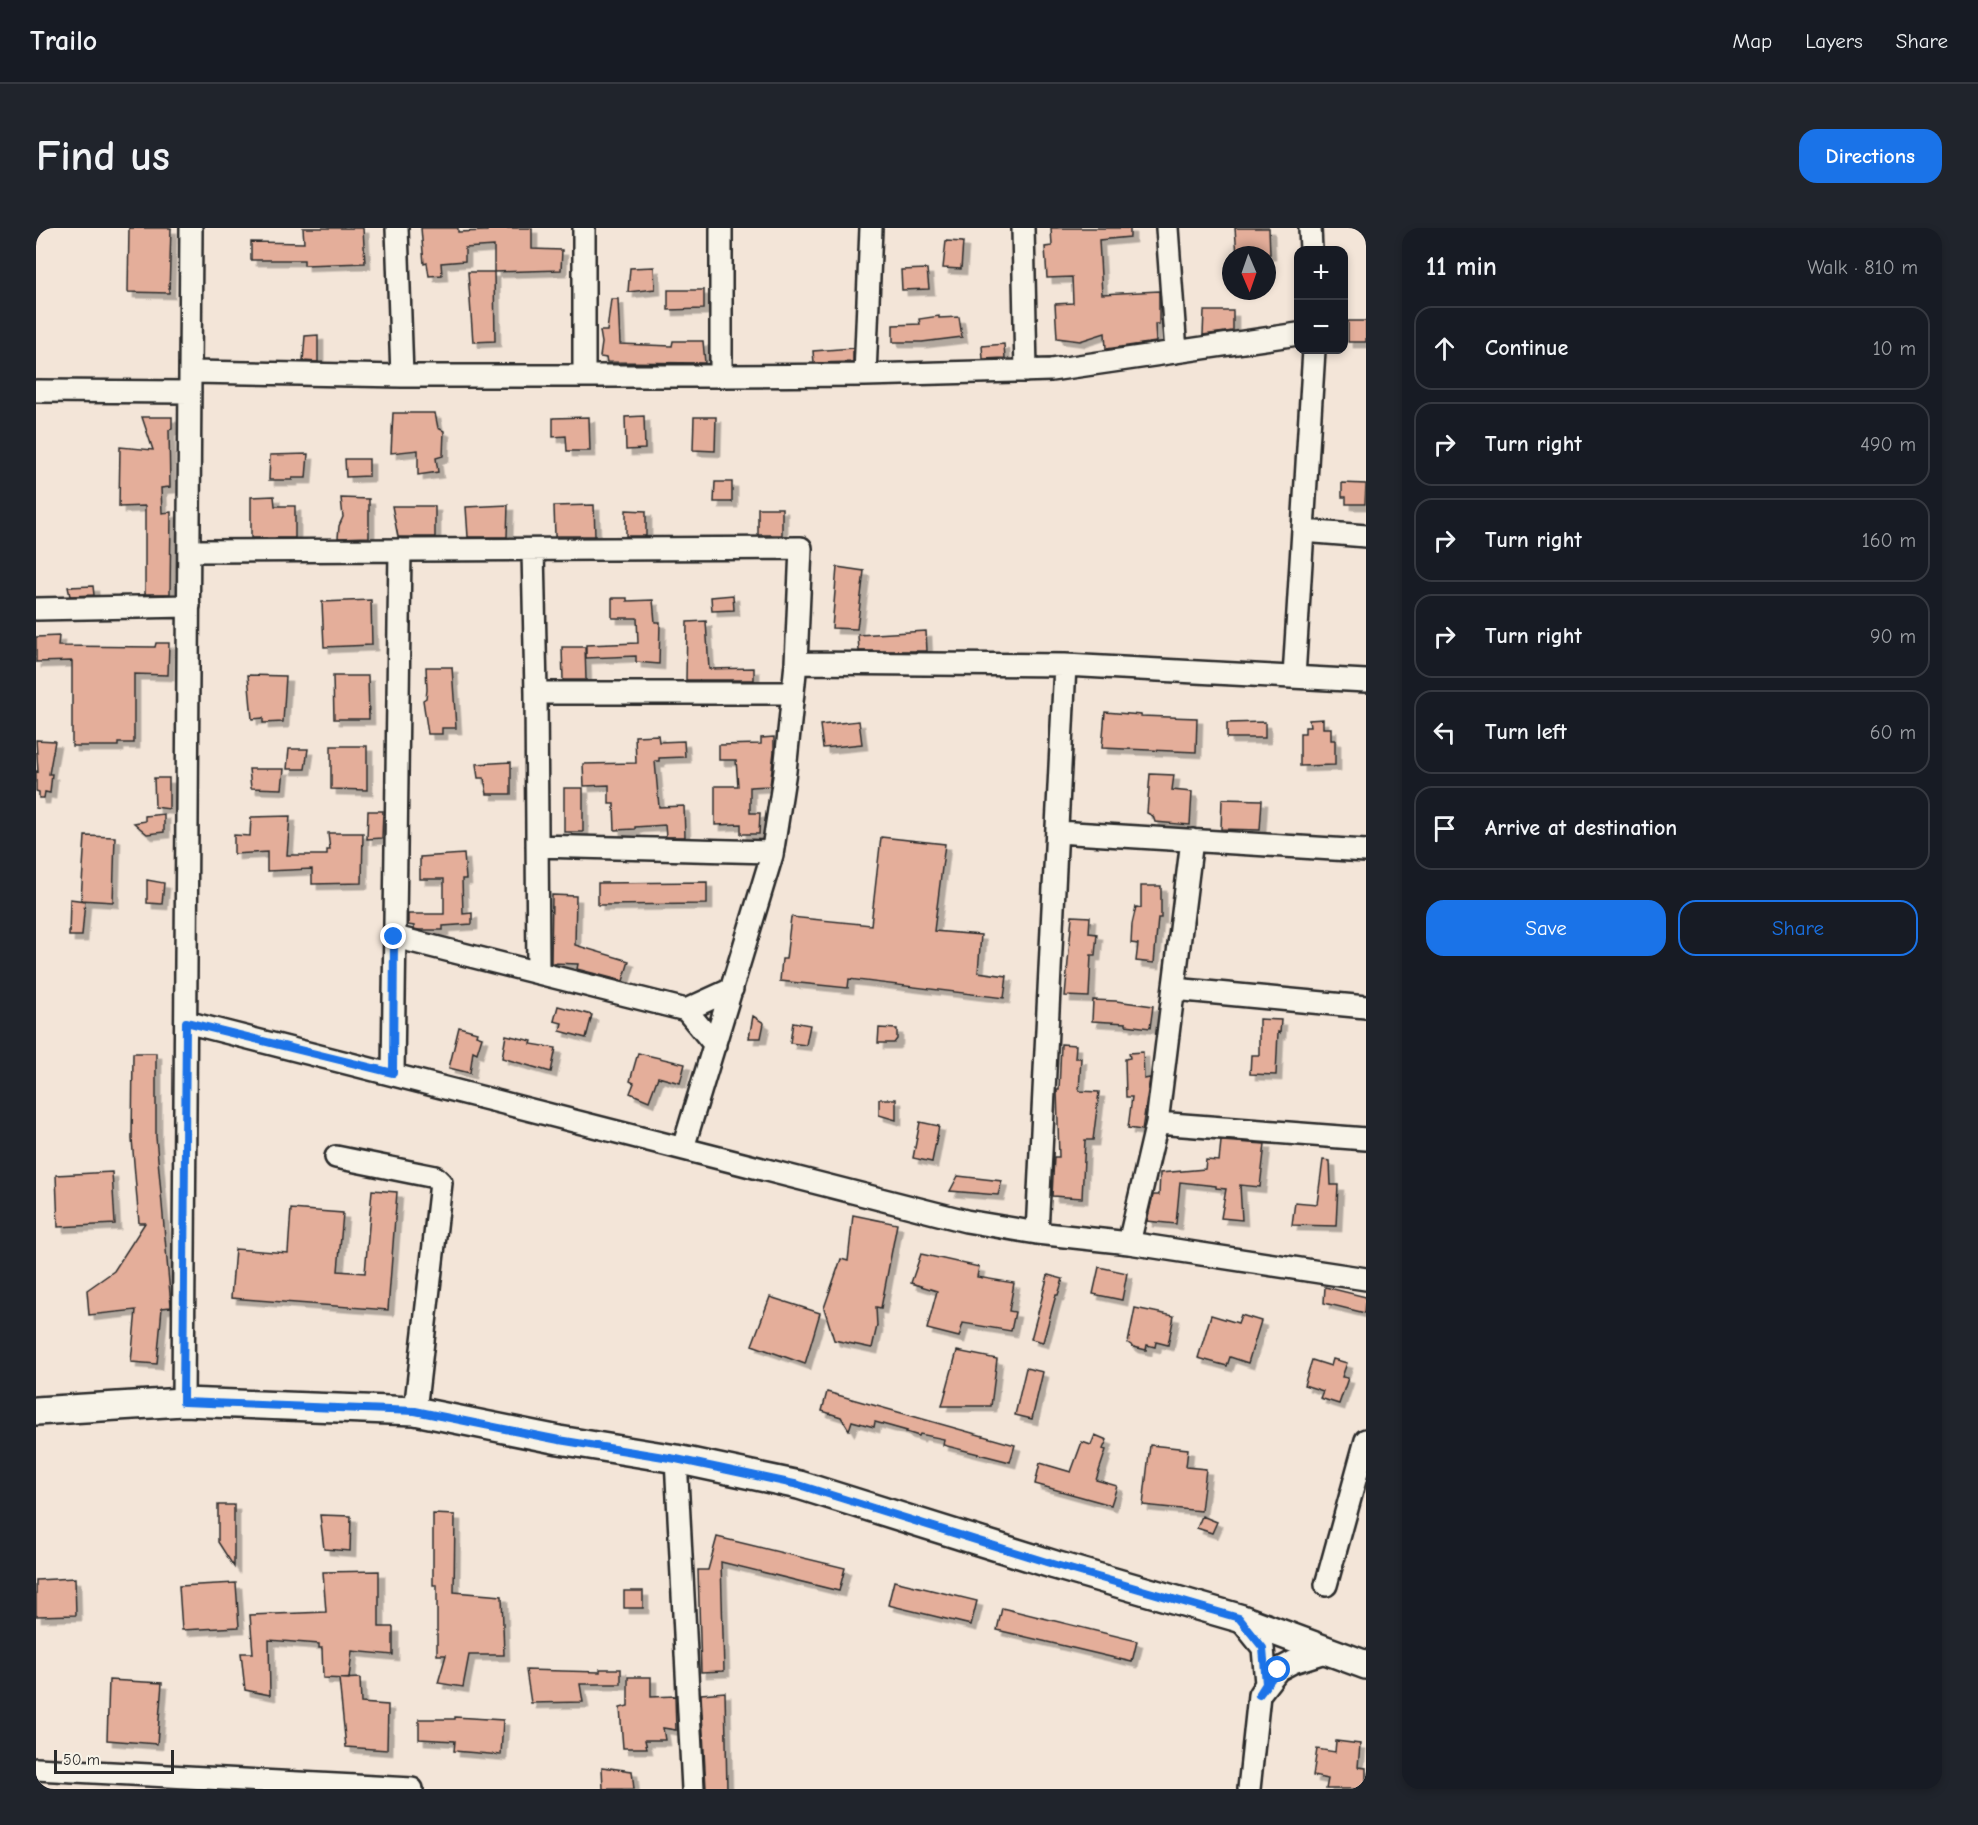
<!DOCTYPE html>
<meta charset="utf-8">
<style>
:root{--surface:#171b24;--page:#20242c;--text:#f1f3f6;--muted:#9ea1a6;--line:#363941;--accent:#1a73e8}
body{margin:0;font-family:"Comic Neue",sans-serif;background:var(--page);color:var(--text)}
.controls{position:absolute;right:18px;top:18px;display:grid;overflow:hidden;border-radius:12px;box-shadow:0 3px 9px #0003}
.controls button{width:54px;height:54px;display:grid;place-items:center;padding:0;border:0;border-bottom:2px solid var(--line);background:var(--surface);color:var(--text);font:30px sans-serif}
.compass{position:absolute;left:1186px;top:18px;width:54px;height:54px;border-radius:50%;background:var(--surface);box-shadow:0 3px 9px #0003;rotate:178deg}
.scale{position:absolute;left:18px;bottom:15px;width:120px;box-sizing:border-box;padding-left:6px;border:3px solid #2b2b2b;border-top:0;font-size:16px;line-height:21px;white-space:nowrap;color:#2b2b2b;-webkit-text-stroke:4px #f7f3e8;paint-order:stroke}
.stop{position:absolute;width:18px;height:18px;margin:-14px;border:4px solid #1a73e8;border-radius:50%;background:#fff}
.stop.end{background:#1a73e8;border-color:#fff;box-shadow:0 2px 6px #0008}
.list{margin:0;padding:0;list-style:none}
h2{display:flex;justify-content:space-between;align-items:center;height:78px;margin:0;padding:0 24px;font-size:26px}
h2 small{font-size:20px;font-weight:400;color:var(--muted)}
.list li{display:grid;grid-template-columns:39px 1fr auto;gap:18px;align-items:center;box-sizing:border-box;height:84px;margin:0 12px 12px;padding:0 12px;border:2px solid var(--line);border-radius:18px}
.list b{display:block;font-size:22px;white-space:nowrap}
.list em{font-size:20px;font-style:normal;color:var(--muted)}
.actions{display:flex;gap:12px;padding:18px 24px}
.actions a{flex:1;padding:14px 0;border:2px solid var(--accent);border-radius:18px;text-align:center;font-size:21px;color:var(--accent)}
.actions .main{background:var(--accent);color:#fff}
.icon{flex:none;width:33px;height:33px;fill:none;stroke:currentColor;stroke-width:2;stroke-linecap:round;stroke-linejoin:round}
.map{position:relative;flex:none;width:1330px;height:1561px;overflow:hidden;border-radius:18px}
header{display:flex;align-items:center;gap:36px;box-sizing:border-box;height:84px;padding:0 30px;background:var(--surface);border-bottom:2px solid var(--line)}
header strong{font-size:28px}
nav{display:flex;gap:33px;margin-inline-start:auto;font-size:21px}
.intro{display:flex;align-items:center;justify-content:space-between;box-sizing:border-box;height:144px;padding:0 36px}
h1{margin:0;font-size:42px}
.button{padding:15px 27px;border-radius:18px;background:var(--accent);color:#fff;font-size:21px;font-weight:700}
main{display:flex;gap:36px;padding:0 36px}
aside{flex:1;background:var(--surface);border-radius:18px;box-shadow:0 3px 9px #0003}
.map>svg:first-child{display:block}
.building{fill:#e4ae9a;stroke:#2b2b2b;stroke-width:1.5;filter:url(#shadow)}
.lines{fill:none;stroke-linecap:round;stroke-linejoin:round}
.minor-casing{stroke:#2b2b2b;stroke-width:26}
.major-casing{stroke:#2b2b2b;stroke-width:32}
.minor{stroke:#f7f3e8;stroke-width:21}
.major{stroke:#f7f3e8;stroke-width:27}
.route{stroke:#1a73e8;stroke-width:8}
</style>
<header>
<strong>Trailo</strong>
<nav><a>Map</a><a>Layers</a><a>Share</a></nav>
</header>
<div class="intro"><h1>Find us</h1><a class="button">Directions</a></div>
<main>
<div class="map">
<svg width="1330" height="1561" viewBox="0 0 1330 1561">
<defs>
<filter id="shadow"><feDropShadow dx="5.5" dy="5.5" stdDeviation="0" flood-color="#0004"/></filter>
</defs>
<rect width="100%" height="100%" fill="#f3e5d8"/>
<filter id="ink" filterUnits="userSpaceOnUse"><feTurbulence type="fractalNoise" baseFrequency=".0167" numOctaves="2"/><feDisplacementMap in="SourceGraphic" scale="12" xChannelSelector="R" yChannelSelector="G"/><feConvolveMatrix kernelMatrix="1 2 1 2 8 2 1 2 1" color-interpolation-filters="sRGB"/></filter>
<g filter="url(#ink)">
<!-- building -->
<path class="building" d="M93 0H135L133 65 92 64Z
M267 0H327L329 35 268 37V32H215V14L268 15Z
M385 0H422V4L451 3V0H496V21L526 22 525 42 458 44V18L429 20V33L405 35 406 47 393 48 391 35 388 36Z
M1015 0H1094V9L1063 12 1066 66 1123 63V96H1119L1120 114 1070 121 1069 105 1044 113 1021 110 1019 76 1037 75 1036 49 1011 50 1009 19 1016 18Z
M1199 0H1233L1234 26 1201 27Z
M910 13 927 14 925 41 907 40Z
M618 39 619 61 592 64 594 40Z
M891 41 893 61 866 62 865 42Z
M432 44H458L459 113 437 114Z
M632 62H668V81L632 82Z
M575 71H582L584 116 636 118 637 113H667L669 135 571 134 570 130 564 129 566 115 564 103H571Z
M1168 83H1197V103L1167 107Z
M903 88V90L923 89 926 109 886 114H857V97L884 96 883 91Z
M1312 93H1330V114H1312Z
M282 107V134L267 133 269 108Z
M968 116 969 130 947 131 946 118Z
M817 120V134L778 135 777 123Z
M357 185H399L402 200 408 203 407 228 400 230 402 244 382 247V222L355 225Z
M608 188 609 221 590 222 589 189Z
M106 189H136V201L133 202 134 259 125 260 126 285 135 284 134 366H109V278L83 279 84 219 117 222Z
M553 189 554 223H531L530 208 517 209V190Z
M658 189H680L679 223 657 222Z
M272 226 270 250H256V252H233L234 227Z
M309 231H333V248L310 249Z
M679 254H696V274H678Z
M1306 255 1330 256 1329 276H1310V269H1306Z
M238 268 239 278H259V310H215V269Z
M305 270 333 271V309L302 310 303 298 307 289Z
M472 277 471 309H432L430 279Z
M558 277 559 308H519L518 278Z
M356 278H399V309H362Z
M722 280H746V307H722Z
M590 282 610 283V308H590Z
M801 339 828 343 821 401 796 400Z
M57 358 58 367 34 368 32 359Z
M697 367 698 382 676 383 675 369Z
M576 370H591V373L617 372 619 394H624L623 436 600 434V428L550 430V417L602 415 601 390H576Z
M335 372 336 417 288 419 286 374Z
M670 393 673 441 718 440V452H650L651 394Z
M890 403 891 423H823L822 407Z
M23 408 22 418 119 419 120 415H133L132 447 98 446V515H82V518H36V433L0 434V409Z
M526 419H549L550 452H527Z
M390 439H416L420 500H406V506H392L387 472 390 470 391 462Z
M212 447 250 448 247 494 227 495V490L216 491Z
M297 448H332L333 491H298Z
M1069 484 1105 487V488L1161 490 1160 524 1066 520Z
M1287 491V500H1295V512H1299V537L1264 538V505H1269V499H1274L1273 492Z
M823 493 826 516 787 520 784 497Z
M1229 494V510H1191V495Z
M622 507 623 514 648 513 649 529 623 530V533H619L623 579 648 578 649 609H630L629 597 599 599V601L579 602 578 576H573V557L548 558 547 536 600 535 599 508Z
M738 509V523L734 558 714 559V585H724L723 606H705V596L679 597V558H702L700 532H683V517L725 516V510Z
M0 512 19 513 13 546H16L14 565 9 564 8 570H3V564L0 563V543L2 544Z
M295 518H331V562L295 561Z
M253 521H272L269 541H251Z
M475 534V566H451L448 550H442L440 536Z
M213 541H248L246 561 215 560Z
M1114 546 1138 547 1136 562 1156 564 1154 597 1119 594 1117 588 1111 585Z
M118 550H133V581L119 579Z
M528 560H547V604H528Z
M1186 571 1226 572 1224 602 1185 601Z
M332 583H347L346 610 331 611Z
M128 586V604L111 606 98 595 109 593V588Z
M254 588 251 627H291V622H294L292 605H327L326 655 276 656V641L231 643V624L198 626V607L214 608 215 589Z
M49 608 79 609 77 674 45 672Z
M845 609 909 616 898 703 945 707 942 744 971 748 968 770 813 751 812 760 744 753 746 731H750L755 689 835 697Z
M428 626 430 651H426L427 686 436 685V696L407 698V702H383L378 701V698L372 697V686H408V651H384V629Z
M111 652 128 655 126 676 111 675Z
M671 654V676L562 677V655Z
M1105 658H1125V690H1122L1118 735 1100 733 1102 716 1095 715 1096 696 1100 679 1105 680Z
M516 667 540 668 539 717 593 733 587 753 541 741 542 736 515 735Z
M34 671 49 673 46 708H33Z
M1036 688 1054 689 1053 705 1061 706 1059 727H1055L1053 769 1029 768Z
M1057 772 1080 773 1117 778 1114 800 1090 797V795L1056 793Z
M522 778 556 787 550 810 524 803 526 795 518 793Z
M717 788 728 795 725 810H713Z
M1223 791 1245 792 1244 805 1242 804 1240 847 1214 846 1215 827H1223Z
M757 794 774 797 770 817 754 815Z
M423 799 441 804 440 807 446 809 441 825 437 823 434 845 413 840Z
M843 800 861 801V811L858 815H842Z
M470 807 496 813 495 816 520 820 515 844 466 830Z
M1025 816 1040 817 1039 830H1045L1043 863 1063 864 1057 912H1049L1046 970 1016 968 1018 929H1023L1021 862H1023Z
M1107 824 1108 851 1114 850 1106 902 1092 900 1096 869H1090L1089 831 1094 830 1093 825Z
M97 825H120V909L135 1077V1079L126 1080 121 1136 95 1134 100 1082 53 1087 51 1062 78 1043 109 995H103L96 911Z
M602 825 649 836 644 855 622 849 613 873 594 865 598 855 594 853Z
M843 871H860V892L843 887Z
M884 894 903 898 896 934 877 930Z
M1185 913 1229 916 1224 959 1204 957 1206 992 1185 990 1190 961 1180 960V958L1144 954 1140 996 1111 993 1117 967H1123L1124 945 1169 941 1170 932 1183 933Z
M1287 932 1294 933 1295 957H1302L1300 998 1256 997 1259 974 1281 976Z
M76 944 79 996 22 999 20 947Z
M922 948 966 953 962 967 914 963Z
M336 962 361 964 352 1082 195 1070 199 1021 252 1025 255 981 307 985 302 1043 329 1045Z
M817 987 861 996 845 1080 840 1079 841 1098 836 1120 798 1112 788 1080 805 1031 812 1033Z
M885 1026 943 1039 941 1049 978 1055 973 1083 979 1084 975 1103 927 1095 923 1109 891 1101 901 1063 875 1055Z
M1063 1039 1091 1045 1086 1072 1057 1066Z
M1012 1047 1027 1051 1022 1067H1020L1007 1114 995 1111Z
M1289 1059 1330 1069 1329 1085 1288 1075Z
M734 1069 784 1085 769 1136 716 1117Z
M1099 1080 1138 1088 1132 1117 1120 1114 1119 1119 1111 1117 1110 1122 1098 1119 1092 1115Z
M1175 1087 1202 1095 1205 1087 1225 1093 1212 1135 1194 1129 1191 1138 1162 1130Z
M921 1123 961 1131 955 1178H906Z
M1297 1131 1311 1135 1306 1149 1312 1150 1303 1176 1284 1170 1287 1163 1268 1157 1276 1132 1295 1138Z
M990 1140 1007 1144 996 1191 979 1187Z
M791 1164 979 1217 974 1234 907 1217 908 1211 884 1206 883 1208 870 1204 871 1203 839 1194 838 1199 816 1193 813 1202 805 1189 786 1183Z
M1059 1207 1071 1212 1067 1221 1070 1222 1060 1252 1081 1258 1075 1277 999 1256 1004 1235 1035 1244 1046 1214 1055 1217Z
M1114 1217 1152 1221 1150 1239 1170 1241 1165 1283 1107 1277Z
M182 1277H198V1339L182 1314Z
M397 1286 419 1287 418 1364 466 1368 468 1427H433L427 1459 402 1455 410 1427H401V1357H397Z
M284 1287 315 1288 314 1323 288 1321Z
M1166 1288 1181 1294 1176 1305 1161 1300Z
M681 1309 809 1340 803 1363 685 1334 688 1443 665 1444 662 1342H672Z
M343 1343V1399H357V1427L316 1423 313 1451 287 1450 286 1420H283V1416L233 1412 234 1467 209 1462 205 1425H217L214 1387 290 1384 287 1344Z
M39 1350 40 1387 0 1388V1352Z
M858 1353 941 1373 935 1397 852 1377Z
M200 1355 203 1399 146 1402 143 1358Z
M588 1363H607V1380H588Z
M966 1380 1101 1413 1096 1434 961 1402Z
M564 1441H585V1456H544L547 1474 495 1475 490 1442 564 1444Z
M592 1449H615V1469L639 1468 640 1502 627 1500 629 1512H609L611 1520H587L584 1480 592 1478Z
M324 1450 325 1475 352 1477 351 1522 310 1519 303 1451Z
M73 1452 126 1455 121 1516 71 1512Z
M689 1464 691 1561H670L665 1466Z
M419 1489 467 1492 465 1527 418 1523 419 1513 383 1511V1491H419Z
M1300 1513 1324 1516 1322 1539 1330 1540V1561H1290L1292 1551 1277 1548 1281 1521 1299 1524Z
M566 1539 596 1543 598 1561H567Z"/>
<g class="lines">
<defs>
<path id="minor" d="M361 0 366 148
M987 0 990 143
M1131 0 1140 124
M1274 0 1275 22
M155 144 366 148H685L829 147 1015 142 1262 106
M829 147 835 0
M548 148V0
M685 148V0
M0 163 154 164
M1267 303 1330 308
M497 322 500 465 502 745
M153 323 765 320 760 435 749 543 736 627 647 920
M0 381 153 378
M760 435 1029 437 1330 453
M1258 449 1278 122
M500 465H757
M1021 604 1330 623
M501 618 735 624
M359 709 650 782 679 817
M1138 761 1330 779
M650 782 696 761
M150 794 930 993 1001 1005 1093 1015 1330 1051
M357 845 364 322
M1121 895 1330 911
M300 929 399 949 405 955 379 1183
M1001 1005 1029 437
M1093 1015 1121 895 1156 612
M147 1174 155 0
M640 1231 657 1561
M1290 1357 1330 1212
M1203 1390 1227 1420 1230 1456 1223 1467 1213 1561
M1225 1464 1242 1442 1257 1434 1292 1423
M0 1541 376 1561"/>
<path id="major" d="M0 1183 147 1174 379 1183 523 1212 640 1231 763 1257 1019 1337 1203 1390 1330 1437"/>
</defs>
<!-- minor casing -->
<use href="#minor" class="minor-casing"/>
<!-- major casing -->
<use href="#major" class="major-casing"/>
<!-- minor -->
<use href="#minor" class="minor"/>
<!-- major -->
<use href="#major" class="major"/>
</g>
</g>
<g class="lines" filter="url(#ink)">
<!-- route -->
<path class="route" d="M358 709 357 845 150 794 147 1174 379 1183 523 1212 640 1231 763 1257 1020 1337 1203 1390 1227 1420 1230 1456 1223 1467 1242 1442"/>
</g>
</svg>
<div class="controls">
<button>+</button>
<button>−</button>
</div>
<svg class="compass" viewBox="-18 -18 36 36"><path d="M0-13l5 13h-10z" fill="#e53935"/><path d="M0 13l5-13h-10z" fill="#9ea1a6"/></svg>
<div class="scale">50 m</div>
<div class="stop" style="left:1242px;top:1442px"></div>
<div class="stop end" style="left:358px;top:709px"></div>
</div>
<aside>
<h2>11 min<small>Walk · 810 m</small></h2>
<ul class="list">
<li><svg class="icon" aria-label="ahead" viewBox="0 0 24 24"><path d="M12 20V5M6 11l6-6 6 6"/></svg><div><b>Continue</b></div><em>10 m</em></li>
<li><svg class="icon" aria-label="right" viewBox="0 0 24 24"><path d="M7 20v-9h11M14 6l5 5-5 5"/></svg><div><b>Turn right</b></div><em>490 m</em></li>
<li><svg class="icon" aria-label="right" viewBox="0 0 24 24"><path d="M7 20v-9h11M14 6l5 5-5 5"/></svg><div><b>Turn right</b></div><em>160 m</em></li>
<li><svg class="icon" aria-label="right" viewBox="0 0 24 24"><path d="M7 20v-9h11M14 6l5 5-5 5"/></svg><div><b>Turn right</b></div><em>90 m</em></li>
<li><svg class="icon" aria-label="left" viewBox="0 0 24 24"><path d="M17 20v-9H6M10 6l-5 5 5 5"/></svg><div><b>Turn left</b></div><em>60 m</em></li>
<li><svg class="icon" aria-label="arrive" viewBox="0 0 24 24"><path d="M6 21V4h12l-3 4 3 4H6"/></svg><div><b>Arrive at destination</b></div></li>
</ul>
<div class="actions"><a class="main">Save</a><a>Share</a></div>
</aside>
</main>
